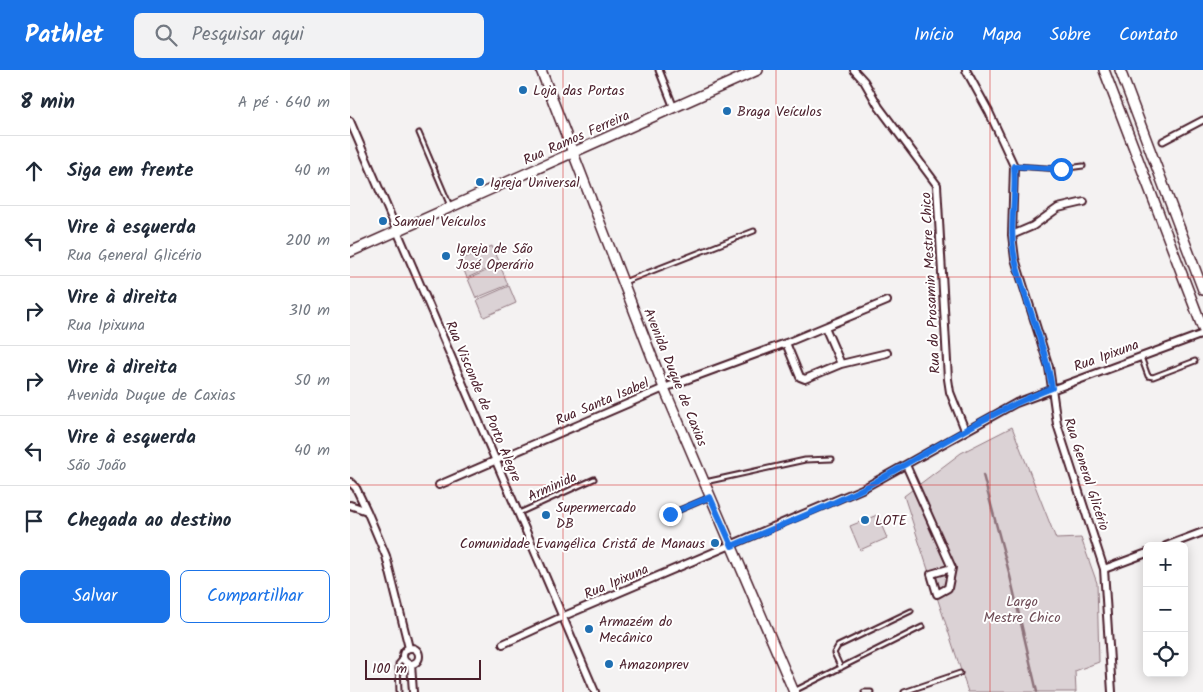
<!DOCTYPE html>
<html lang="pt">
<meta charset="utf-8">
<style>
:root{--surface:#fff;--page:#f2f2f3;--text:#1f2937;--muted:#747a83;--line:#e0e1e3;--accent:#1a73e8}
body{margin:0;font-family:Kalam,sans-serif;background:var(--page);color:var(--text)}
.controls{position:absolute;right:15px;bottom:15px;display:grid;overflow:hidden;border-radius:8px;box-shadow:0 2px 12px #0003}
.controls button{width:45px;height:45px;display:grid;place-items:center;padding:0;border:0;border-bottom:1px solid var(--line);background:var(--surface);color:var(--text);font:25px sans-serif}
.scale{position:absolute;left:15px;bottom:12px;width:116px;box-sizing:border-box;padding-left:5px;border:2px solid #4a1f2b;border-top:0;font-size:14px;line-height:18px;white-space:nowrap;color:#4a1f2b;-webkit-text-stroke:4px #fff;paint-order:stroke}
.stop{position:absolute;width:15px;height:15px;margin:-11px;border:4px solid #1a73e8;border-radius:50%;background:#fff}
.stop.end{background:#1a73e8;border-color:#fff;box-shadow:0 1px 5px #0008}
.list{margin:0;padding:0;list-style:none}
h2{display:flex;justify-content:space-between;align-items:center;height:65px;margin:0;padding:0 20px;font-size:21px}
h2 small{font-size:16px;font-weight:400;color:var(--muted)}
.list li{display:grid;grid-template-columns:32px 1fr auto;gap:15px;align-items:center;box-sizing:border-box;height:70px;padding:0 20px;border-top:1px solid var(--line)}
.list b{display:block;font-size:19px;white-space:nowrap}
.list p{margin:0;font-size:16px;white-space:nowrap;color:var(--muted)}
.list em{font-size:16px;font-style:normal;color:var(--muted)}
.actions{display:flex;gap:10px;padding:15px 20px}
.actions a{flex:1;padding:11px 0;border:1px solid var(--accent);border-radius:8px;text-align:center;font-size:18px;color:var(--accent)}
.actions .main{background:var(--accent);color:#fff}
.icon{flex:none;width:28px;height:28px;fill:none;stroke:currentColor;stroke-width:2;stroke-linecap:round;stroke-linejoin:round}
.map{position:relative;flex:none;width:853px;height:622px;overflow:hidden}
header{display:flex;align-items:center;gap:30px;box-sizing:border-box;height:70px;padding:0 25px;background:var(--accent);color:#fff}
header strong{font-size:24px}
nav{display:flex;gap:28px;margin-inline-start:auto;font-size:18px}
.search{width:350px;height:45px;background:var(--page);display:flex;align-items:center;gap:12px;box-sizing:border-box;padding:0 18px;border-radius:8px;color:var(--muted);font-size:19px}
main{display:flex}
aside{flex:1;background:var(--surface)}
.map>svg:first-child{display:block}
.green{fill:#dbd2d5;stroke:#927880}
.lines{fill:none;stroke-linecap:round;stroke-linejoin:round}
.stream{stroke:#8d727a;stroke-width:2.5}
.service-casing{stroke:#4a1f2b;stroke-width:7}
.pedestrian-casing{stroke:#4a1f2b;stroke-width:9}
.minor-casing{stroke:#4a1f2b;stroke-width:10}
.tertiary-casing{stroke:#4a1f2b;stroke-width:12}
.secondary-casing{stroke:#4a1f2b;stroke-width:12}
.service{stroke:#fff;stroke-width:3}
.pedestrian{stroke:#fff;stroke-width:5}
.minor{stroke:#fff;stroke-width:6}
.tertiary{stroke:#fff;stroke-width:9}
.secondary{stroke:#fff;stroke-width:9}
.route{stroke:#1a73e8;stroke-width:6}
.grid{fill:none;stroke:#d62828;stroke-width:1;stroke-opacity:0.55}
.poi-dot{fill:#1f6fb2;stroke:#fff;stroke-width:2}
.labels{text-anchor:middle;stroke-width:4;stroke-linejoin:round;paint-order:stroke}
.poi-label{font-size:14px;fill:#4a1f2b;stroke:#fff;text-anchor:start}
.street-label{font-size:14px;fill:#4a1f2b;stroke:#fff}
.park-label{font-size:14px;fill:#6e4c56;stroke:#fff}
</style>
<header>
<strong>Pathlet</strong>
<div class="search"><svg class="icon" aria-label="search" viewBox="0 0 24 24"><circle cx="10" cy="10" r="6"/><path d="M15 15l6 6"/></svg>Pesquisar aqui</div>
<nav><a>Início</a><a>Mapa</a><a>Sobre</a><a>Contato</a></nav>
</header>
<main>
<aside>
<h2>8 min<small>A pé · 640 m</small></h2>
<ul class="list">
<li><svg class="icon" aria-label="ahead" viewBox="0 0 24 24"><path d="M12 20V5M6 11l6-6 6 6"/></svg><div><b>Siga em frente</b></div><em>40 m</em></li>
<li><svg class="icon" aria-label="left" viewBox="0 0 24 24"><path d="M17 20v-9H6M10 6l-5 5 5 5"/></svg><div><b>Vire à esquerda</b><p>Rua General Glicério</p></div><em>200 m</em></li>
<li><svg class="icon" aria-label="right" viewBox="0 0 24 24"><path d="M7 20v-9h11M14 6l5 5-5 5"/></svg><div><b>Vire à direita</b><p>Rua Ipixuna</p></div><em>310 m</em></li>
<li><svg class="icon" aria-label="right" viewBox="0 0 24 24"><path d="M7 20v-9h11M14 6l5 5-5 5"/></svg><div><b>Vire à direita</b><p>Avenida Duque de Caxias</p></div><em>50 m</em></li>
<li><svg class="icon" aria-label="left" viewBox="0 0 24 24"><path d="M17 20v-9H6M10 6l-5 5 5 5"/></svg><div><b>Vire à esquerda</b><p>São João</p></div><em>40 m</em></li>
<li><svg class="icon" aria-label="arrive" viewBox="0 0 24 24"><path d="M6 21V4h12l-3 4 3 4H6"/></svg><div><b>Chegada ao destino</b></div></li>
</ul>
<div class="actions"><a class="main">Salvar</a><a>Compartilhar</a></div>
</aside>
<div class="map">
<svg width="853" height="622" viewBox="0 0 853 622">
<rect width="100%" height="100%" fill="#f4f2f2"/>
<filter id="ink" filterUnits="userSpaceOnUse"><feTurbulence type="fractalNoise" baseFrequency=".02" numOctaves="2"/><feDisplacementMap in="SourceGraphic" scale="10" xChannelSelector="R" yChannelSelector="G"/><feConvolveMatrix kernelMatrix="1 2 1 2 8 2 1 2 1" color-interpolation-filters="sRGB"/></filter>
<g filter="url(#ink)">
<!-- green -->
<path class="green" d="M142 176 150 193 117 208 110 190Z
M150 195 158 215 126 228 118 209Z
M159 216 166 233 134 247 127 230Z
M662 357 706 469 731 468 747 513 749 592 725 601 726 622H618L554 426 611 383Z
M527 445 537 468 510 480 500 456Z"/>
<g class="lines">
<!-- stream -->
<path class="stream" d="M633 405 660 506 687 622"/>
<defs>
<path id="service" d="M69 63 100 136
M664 96 711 99 733 96
M274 212 404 161
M791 287 798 306 803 307 845 291
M355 412 455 390 482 389
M169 443 244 409
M320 444 360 427
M491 598 484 583 488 576 561 541
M444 621 572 557
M49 622 48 594 53 588
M514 622H521
M554 622 610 603"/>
<path id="pedestrian" d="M309 0 324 38
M813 71 853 50"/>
<path id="minor" d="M504 0 514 11 529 37 587 115 598 309 600 322 615 360
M616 0 639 42 664 96 662 165 665 189 699 297 707 354 754 499 762 622
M0 51 245 622
M662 165 683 156 708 138 734 132
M475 257 491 294
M436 273 450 307 455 309 491 294 537 283
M556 395 602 498 581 504 587 524 598 518 602 498
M0 412 6 418 17 441 0 435
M89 415 314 318 436 273 537 231
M17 441 36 486 59 578
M816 476 853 462
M754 499 797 483
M153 574 214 546 512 419 666 333 853 264
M53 586a8 8 0 1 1 16 0a8 8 0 1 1-16 0Z
M61 594 63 622"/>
<path id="tertiary" d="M191 0 314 318 444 622"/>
<path id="secondary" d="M754 0 853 259
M770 0 853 220
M0 182 408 0"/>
</defs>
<!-- service casing -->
<use href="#service" class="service-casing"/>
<!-- pedestrian casing -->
<use href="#pedestrian" class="pedestrian-casing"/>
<!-- minor casing -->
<use href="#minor" class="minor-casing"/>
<!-- tertiary casing -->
<use href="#tertiary" class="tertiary-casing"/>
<!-- secondary casing -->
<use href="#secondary" class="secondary-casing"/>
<!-- service -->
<use href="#service" class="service"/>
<!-- pedestrian -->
<use href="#pedestrian" class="pedestrian"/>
<!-- minor -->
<use href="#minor" class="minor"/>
<!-- tertiary -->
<use href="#tertiary" class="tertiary"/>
<!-- secondary -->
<use href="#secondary" class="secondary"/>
</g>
</g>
<g class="lines" filter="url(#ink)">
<!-- route -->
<path class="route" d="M320 444 360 427 382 476C426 457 472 440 514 418 576 384 635 344 702 318 695 273 675 233 665 189 658 158 667 127 664 96L711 99"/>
</g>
<!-- grid -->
<path class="grid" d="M213 0V622M426 0V622M640 0V622M0 207H853M0 415H853"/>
<!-- markers -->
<g class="poi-dot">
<circle cx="173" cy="20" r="5"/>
<circle cx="377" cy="41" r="5"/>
<circle cx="130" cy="112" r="5"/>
<circle cx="33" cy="151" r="5"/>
<circle cx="96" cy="186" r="5"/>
<circle cx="196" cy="445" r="5"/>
<circle cx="515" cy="450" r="5"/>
<circle cx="365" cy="473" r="5"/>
<circle cx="239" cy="559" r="5"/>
<circle cx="259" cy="594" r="5"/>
</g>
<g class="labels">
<!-- poi labels -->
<g class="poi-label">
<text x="183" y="25">Loja das Portas</text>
<text x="387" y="46">Braga Veículos</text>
<text x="140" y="117">Igreja Universal</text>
<text x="43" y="156">Samuel Veículos</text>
<text x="106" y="183">Igreja de São<tspan x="106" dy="16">José Operário</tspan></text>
<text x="206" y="442">Supermercado<tspan x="206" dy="16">DB</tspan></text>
<text x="525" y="455">LOTE</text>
<text x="355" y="478" text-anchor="end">Comunidade Evangélica Cristã de Manaus</text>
<text x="249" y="556">Armazém do<tspan x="249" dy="16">Mecânico</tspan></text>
<text x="269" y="599">Amazonprev</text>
</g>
<!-- street labels -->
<g class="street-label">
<text transform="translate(226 67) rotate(-24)" y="5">Rua Ramos Ferreira</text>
<text transform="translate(580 213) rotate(-93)" y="5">Rua do Prosamin Mestre Chico</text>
<text transform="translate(756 285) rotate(-20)" y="5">Rua Ipixuna</text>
<text transform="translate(326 307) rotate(68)" y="5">Avenida Duque de Caxias</text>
<text transform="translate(134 331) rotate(67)" y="5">Rua Visconde de Porto Alegre</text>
<text transform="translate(252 331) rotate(-23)" y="5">Rua Santa Isabel</text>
<text transform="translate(737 404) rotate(72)" y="5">Rua General Glicério</text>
<text transform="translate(202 416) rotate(-24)" y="5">Arminida</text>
<text transform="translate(266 511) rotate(-23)" y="5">Rua Ipixuna</text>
</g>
<!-- park labels -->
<g class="park-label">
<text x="672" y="536">Largo<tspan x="672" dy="16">Mestre Chico</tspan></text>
</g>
</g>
</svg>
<div class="controls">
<button>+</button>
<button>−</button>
<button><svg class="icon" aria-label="locate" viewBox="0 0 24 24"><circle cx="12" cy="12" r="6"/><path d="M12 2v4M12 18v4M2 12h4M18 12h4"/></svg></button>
</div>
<div class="scale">100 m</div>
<div class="stop" style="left:711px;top:99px"></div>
<div class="stop end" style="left:320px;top:444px"></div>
</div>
</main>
